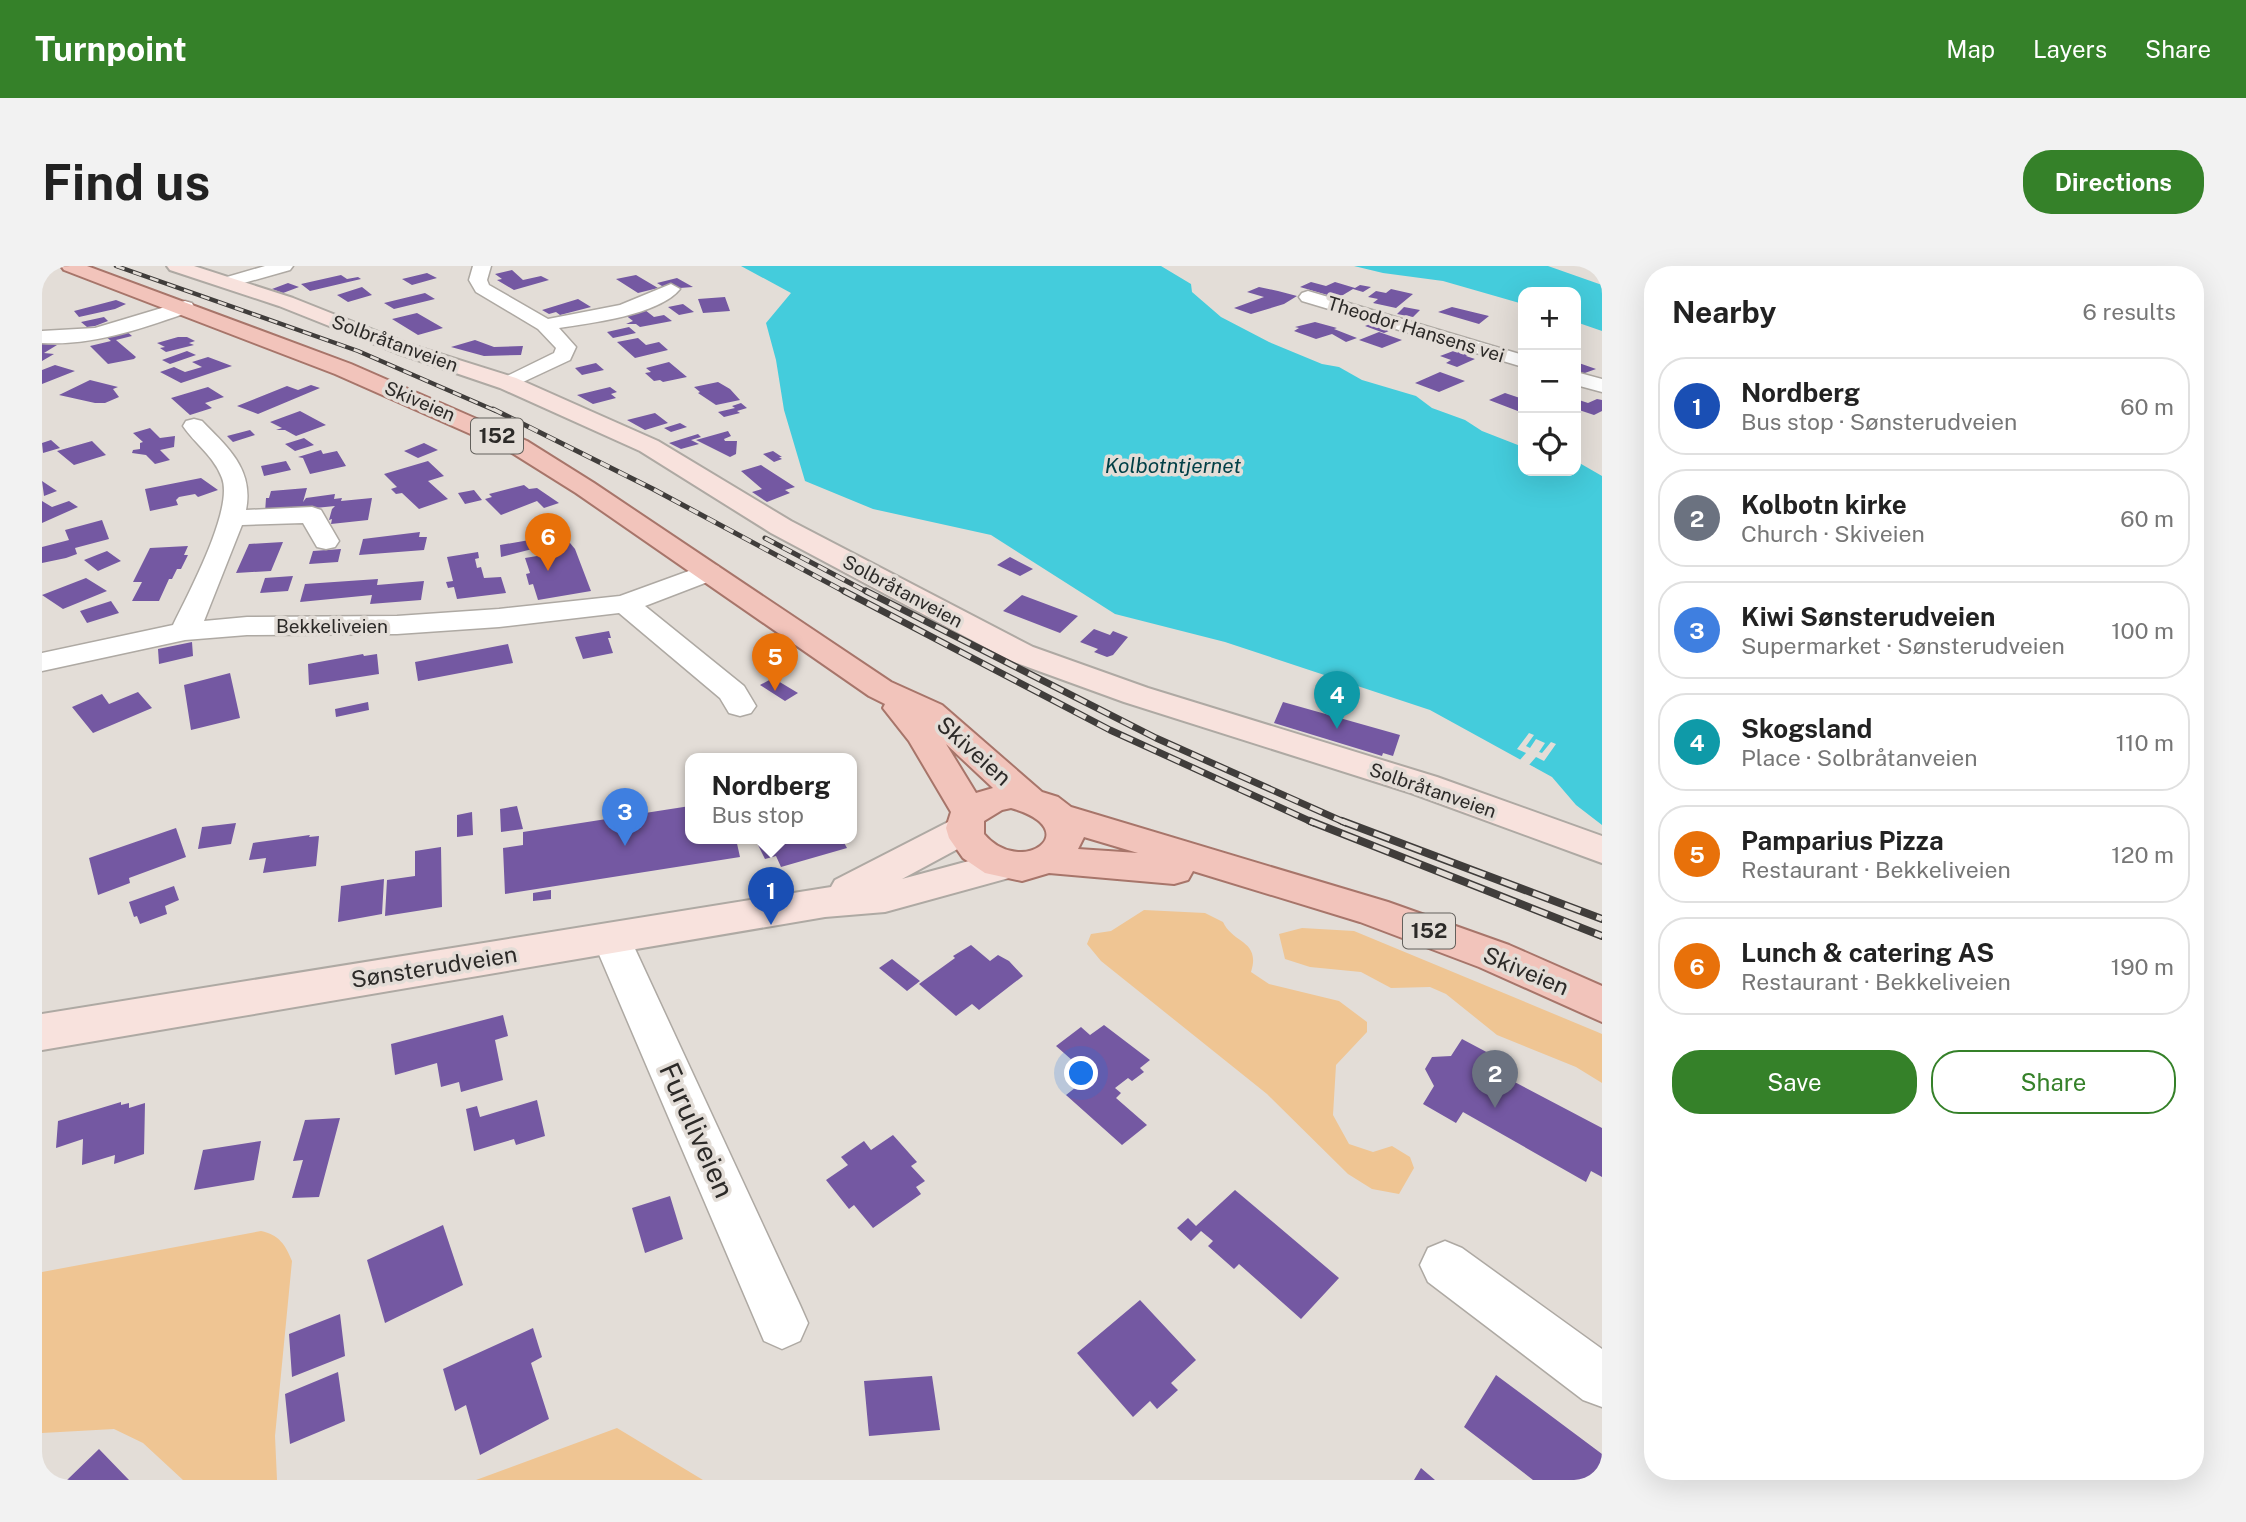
<!DOCTYPE html>
<meta charset="utf-8">
<style>
:root{--surface:#fff;--page:#f2f2f2;--text:#222;--muted:#767676;--line:#e0e0e0;--accent:#358129}
body{margin:0;font-family:"Public Sans",sans-serif;background:var(--page);color:var(--text)}
.controls{position:absolute;right:21px;top:21px;display:grid;overflow:hidden;border-radius:14px;box-shadow:0 7px 28px #0002}
.controls button{width:63px;height:63px;display:grid;place-items:center;padding:0;border:0;border-bottom:2px solid var(--line);background:var(--surface);color:var(--text);font:35px sans-serif}
.you{position:absolute;left:1040px;top:808px;width:24px;height:24px;margin:-18px;border:5px solid #fff;border-radius:50%;background:#1a73e8;box-shadow:0 0 0 10px #1a73e833}
.badge{display:grid;place-items:center;width:46px;height:46px;border-radius:50%;background:var(--accent);color:#fff;font-size:23px;font-weight:700}
.pin{position:absolute;translate:-50% -58px;filter:drop-shadow(0 2px 4px #0008)}
.pin::after{content:'';position:absolute;top:37px;width:24px;height:21px;background:inherit;clip-path:polygon(0 0,100% 0,50% 100%)}
.popup{position:absolute;left:643px;top:487px;width:172px;height:91px;box-sizing:border-box;display:grid;place-content:center;border-radius:14px;background:var(--surface);filter:drop-shadow(0 2px 5px #0005);font-size:23px;white-space:nowrap;color:var(--muted)}
.popup b{font-size:26px;color:var(--text)}
.popup::after{content:'';position:absolute;left:50%;top:100%;margin-left:-14px;border:14px solid transparent;border-top-color:var(--surface)}
.list{margin:0;padding:0;list-style:none}
h2{display:flex;justify-content:space-between;align-items:center;height:91px;margin:0;padding:0 28px;font-size:30px}
h2 small{font-size:23px;font-weight:400;color:var(--muted)}
.list li{display:grid;grid-template-columns:46px 1fr auto;gap:21px;align-items:center;box-sizing:border-box;height:98px;margin:0 14px 14px;padding:0 14px;border:2px solid var(--line);border-radius:28px}
.list b{display:block;font-size:26px;white-space:nowrap}
.list p{margin:0;font-size:23px;white-space:nowrap;color:var(--muted)}
.list em{font-size:23px;font-style:normal;color:var(--muted)}
.actions{display:flex;gap:14px;padding:21px 28px}
.actions a{flex:1;padding:16px 0;border:2px solid var(--accent);border-radius:28px;text-align:center;font-size:24px;color:var(--accent)}
.actions .main{background:var(--accent);color:#fff}
.icon{flex:none;width:38px;height:38px;fill:none;stroke:currentColor;stroke-width:2;stroke-linecap:round;stroke-linejoin:round}
.map{position:relative;flex:none;width:1560px;height:1214px;overflow:hidden;border-radius:28px}
header{display:flex;align-items:center;gap:42px;box-sizing:border-box;height:98px;padding:0 35px;background:var(--accent);color:#fff}
header strong{font-size:33px}
nav{display:flex;gap:38px;margin-inline-start:auto;font-size:24px}
.intro{display:flex;align-items:center;justify-content:space-between;box-sizing:border-box;height:168px;padding:0 42px}
h1{margin:0;font-size:49px}
.button{padding:18px 32px;border-radius:28px;background:var(--accent);color:#fff;font-size:24px;font-weight:700}
main{display:flex;gap:42px;padding:0 42px}
aside{flex:1;background:var(--surface);border-radius:28px;box-shadow:0 7px 28px #0002}
.map>svg:first-child{display:block}
.green{fill:#efc593}
.water{fill:#44ccdc}
.pier{fill:#e3ddd7}
.building{fill:#7458a2}
.lines{fill:none;stroke-linecap:round;stroke-linejoin:round}
.street-casing{stroke:#aea9a3;stroke-width:3}
.secondary-casing{stroke:#aea9a3;stroke-width:4}
.primary-casing{stroke:#a7756a;stroke-width:4}
.street{fill:#fff;fill-rule:evenodd}
.secondary{fill:#f8e2dd;fill-rule:evenodd}
.primary{fill:#f2c4bb;fill-rule:evenodd}
.rail-far3-casing{stroke:#403d3b;stroke-width:4.5}
.rail-far2-casing{stroke:#403d3b;stroke-width:5}
.rail-far1-casing{stroke:#403d3b;stroke-width:7}
.rail-casing{stroke:#403d3b;stroke-width:8}
.rail-far3{stroke:#e3ddd7;stroke-width:2.5;stroke-dasharray:9;stroke-linecap:butt}
.rail-far2{stroke:#e3ddd7;stroke-width:3.5;stroke-dasharray:10;stroke-linecap:butt}
.rail-far1{stroke:#e3ddd7;stroke-width:4.5;stroke-dasharray:13;stroke-linecap:butt}
.rail{stroke:#e3ddd7;stroke-width:5;stroke-dasharray:17;stroke-linecap:butt}
.labels{text-anchor:middle;stroke-width:7;stroke-linejoin:round;paint-order:stroke}
.far-street-label{font-size:19px;fill:#2c2a28;stroke:#e3ddd7}
.shield{fill:#e3ddd7;stroke:#63605c;stroke-width:2}
.shield-label{font-size:21px;font-weight:bold;fill:#2c2a28}
.far-water-label{font-size:21px;font-style:italic;fill:#003f46;stroke:#e3ddd7}
.street-label{font-size:23px;fill:#2c2a28;stroke:#e3ddd7}
.near-street-label{font-size:28px;fill:#2c2a28;stroke:#e3ddd7}
</style>
<header>
<strong>Turnpoint</strong>
<nav><a>Map</a><a>Layers</a><a>Share</a></nav>
</header>
<div class="intro"><h1>Find us</h1><a class="button">Directions</a></div>
<main>
<div class="map">
<svg width="1560" height="1214" viewBox="0 0 1560 1214">
<rect width="100%" height="100%" fill="#e3ddd7"/>
<!-- green -->
<path class="green" d="M1102 644 1163 647 1181 656C1191 678 1219 674 1209 706L1227 718 1297 735 1325 756V766L1294 799 1291 849 1307 878 1331 886 1350 880 1368 891 1372 902 1357 928 1330 923 1306 908 1225 828 1059 695 1045 678 1049 668 1069 665Z
M1260 662 1312 665 1553 765 1560 768V817L1534 801 1455 769 1404 728 1388 721 1349 722 1319 706 1268 701 1243 693 1237 668Z
M219 965C237 969 243 978 250 995L233 1170 235 1214H141L101 1177 72 1163 0 1167V1006Z
M575 1162 661 1214H434Z"/>
<!-- water -->
<path class="water" d="M699 0H1119L1149 18 1150 26 1179 51 1227 76 1280 98 1297 101 1320 114 1374 130 1390 142 1423 154 1440 165 1481 181V205H1534V195L1560 210V559L1534 539 1510 511 1388 444 1183 376 1073 348 949 269 831 243 763 215 742 144 734 94 724 57 749 27Z
M1312 0H1506L1560 19V65L1534 56V26H1481V38L1401 15 1341 7Z"/>
<!-- pier -->
<path class="pier" d="M1487 467 1492 469 1484 480 1488 482 1494 473 1503 477 1497 486 1500 487 1509 476 1514 478 1502 495 1494 491 1487 499 1493 502 1491 504 1471 494 1477 495 1484 487 1475 483Z"/>
<!-- building -->
<path class="building" d="M470 4 481 14 499 10 507 14 472 24 455 14 460 13 453 8Z
M385 7 395 12 370 19 360 13Z
M299 9 305 13 316 11 319 13 268 25 259 18Z
M594 9 616 22 596 27 574 13Z
M635 12 651 21 625 23 615 17Z
M1269 16 1284 20 1293 16 1313 22 1318 19 1329 21 1321 26 1311 23 1296 32 1258 21Z
M246 17 257 21 241 27 230 23Z
M320 21 330 29 306 36 295 29Z
M1217 21 1236 25 1255 30 1242 38 1209 48 1192 42 1222 31 1205 26Z
M1349 23 1371 28 1354 42 1331 37 1336 33 1326 31 1334 25 1344 27Z
M383 27 393 33 352 43 342 37Z
M683 31 688 45 661 47 656 33Z
M536 33 549 41 518 49 514 46 507 48 500 44Z
M74 34 84 38 73 43 37 51 32 45Z
M641 38 652 46 637 49 626 41Z
M1362 41 1378 44 1371 51 1355 48Z
M1410 41 1447 50 1437 58 1396 46Z
M603 44 612 51 622 49 630 55 598 61 594 58H584L591 55 582 48Z
M375 47 401 62 376 69 350 53Z
M62 51 66 55 53 60 45 61 39 56Z
M1273 56 1295 62 1292 63 1315 72 1304 76 1290 68 1274 73 1252 65 1257 62 1253 61Z
M1333 56 1352 63 1342 67 1323 60Z
M587 61 594 67 571 72 565 66Z
M83 64 90 70 74 74 94 91 92 93 66 98 48 80 69 75 62 69Z
M1337 66 1360 74 1340 82 1317 74Z
M136 71H145L153 75 147 77 152 79 124 86 118 82 123 81 115 77Z
M596 72 604 79 617 76 626 84 593 92 575 76Z
M433 74 452 81 481 80 479 89 442 90 409 81Z
M0 78 15 79 2 87 12 88 0 95Z
M1414 84 1428 88 1424 90 1433 93 1415 101 1404 97 1409 94 1398 90Z
M145 85 154 89 128 98 120 94Z
M166 91 190 100 139 117 118 106 132 101 143 106 160 101 150 96Z
M627 96 645 111 621 116 618 114 612 115 603 107 609 106 604 102Z
M1534 96 1554 103 1540 108 1534 106Z
M554 97 562 104 540 109 533 102Z
M13 99 33 105 0 118V104Z
M1398 106 1423 115 1397 126 1373 117Z
M48 114 76 121 71 123 77 131 63 137H53L17 129Z
M676 116 688 123 698 134 674 139 656 127 658 126 652 121Z
M269 119 278 122 216 148 195 140 245 120 256 124Z
M166 121 182 131 163 137 170 142 148 149 129 132Z
M568 121 575 126 569 128 574 132 551 138 535 129Z
M1463 127 1481 133V147L1447 134Z
M1534 133 1546 137 1555 133 1560 134V145L1552 149 1534 143Z
M699 137 705 142 695 145 698 147 682 151 676 146 693 142 690 140Z
M258 145 284 159 254 170 243 164H234L240 162 228 156Z
M613 147 626 157 603 164 585 154Z
M638 157 645 161 629 166 622 162Z
M108 162 118 172 133 170 132 181 118 184 128 194 113 198 104 189 90 187 91 184 98 183V177L101 176 91 167Z
M208 164 213 169 191 176 185 170Z
M686 165 689 170 682 173 683 175H695L694 188 688 191 654 174Z
M656 168 659 171 649 174 657 178 639 183 627 177Z
M262 172 272 179 253 185 243 178Z
M9 174 18 182 1 187 0 177Z
M50 175 64 189 32 199 15 185Z
M382 177 396 184 376 192 362 185Z
M279 184 281 188 295 185 304 200 268 208 261 192 256 191Z
M731 185 740 191H737L740 193 732 196 721 188Z
M244 195 249 204 222 210 219 200Z
M386 195 402 210 386 215 406 233 377 243 360 227 354 228 349 223 355 221 342 208Z
M719 199 753 221 743 224 748 227 725 236 710 226 720 223 699 205Z
M159 212 176 224 156 231 153 228 137 231 134 234 136 239 108 245 103 223Z
M0 215 15 225 2 230Z
M482 219 487 223 495 222 517 237 502 242 495 235 459 249 443 233 450 231 447 228Z
M265 222 261 236 264 232 293 228 292 233 300 232 299 235 330 232 326 254 289 258 290 253 287 254 290 243 293 240 223 247 224 232H227L229 225Z
M432 224 440 234 423 238 416 227Z
M0 235 10 241 27 235 36 241 0 257Z
M60 254 67 273 33 282 35 288 24 292 0 297V281L27 274 23 264Z
M378 266 377 271H385L382 284 317 289 321 273Z
M499 272 502 280 528 277 533 283 549 325 496 334 491 318 487 319 484 308 488 307 483 292 501 289 498 281 459 291 458 279Z
M241 276 229 305 194 307 207 278Z
M146 280 142 289H146L139 303H135L130 313H127L117 335H90L100 316H91L108 282Z
M299 283 296 296 267 298 271 285Z
M65 285 79 295 56 305 42 294Z
M436 286 437 292 433 293 435 302 439 301 442 312 459 311 464 327 415 333 412 321 406 322 404 316 411 315 405 291Z
M968 291 991 303 978 310 955 299Z
M251 310 246 325 218 327 223 312Z
M44 312 65 325 21 343 0 329Z
M336 313 335 319 382 315 379 334 328 338 330 329 258 336 263 318Z
M980 329 1036 350 1018 367 961 345Z
M69 335 77 347 45 357 38 345Z
M1052 363 1068 369 1071 365 1086 371 1071 389 1065 391 1052 386 1056 383 1038 376Z
M567 365 569 372H566L571 387 541 393 533 371Z
M150 376 151 390 117 398 116 383Z
M466 378 471 397 376 415 373 396Z
M321 388 322 390 335 388 337 408 267 419 266 398Z
M188 407 198 452 149 464 142 419Z
M731 412 756 427 743 435 718 419Z
M96 426 110 442 51 467 30 441 60 428 67 438Z
M326 436 327 444 294 451 293 443Z
M1241 436 1358 469 1351 490 1341 487 1340 490 1232 457Z
M475 540 481 563 459 566 458 543Z
M648 540V573H694L698 591 463 628 461 582 481 579V566Z
M430 546 431 569 415 571V549Z
M194 557 189 578 156 583 160 561Z
M134 562 144 591 87 612 88 617 56 629 47 592Z
M268 569 267 571 277 570 274 600 221 607 224 592 207 594 211 577Z
M713 573H800L805 582 739 601 734 590 723 593Z
M399 581 400 641 343 650 345 614 373 610V585Z
M342 613 340 648 296 656 299 620Z
M132 620 137 634 123 640 125 648 98 658 95 650 92 651 87 636Z
M509 624V633L491 635V627Z
M929 679 948 695 956 689 967 695 981 710 937 744 930 738 914 750 877 718 913 692 911 690Z
M850 693 878 715 865 725 837 702Z
M461 749 466 770 453 774 461 814 419 826 417 816 399 821 395 797 353 809 349 778Z
M1062 759 1108 794 1098 802 1102 806 1090 815 1086 812 1073 822 1079 827 1074 832 1105 859 1080 879 1024 829 1048 810 1014 780 1039 761 1048 769Z
M1420 773 1452 790 1446 802 1560 862V911L1549 905 1544 916 1421 846 1414 857 1381 838 1392 820 1383 803 1390 791 1409 790Z
M495 834 503 870 474 879 472 873 432 885 424 843 435 840 438 851Z
M79 836V839L87 837V842L103 837 102 888 72 898 73 889 40 899 41 873 14 882 16 855Z
M298 852 277 931 250 932 261 894 251 895 263 854Z
M851 869 875 896 869 900 883 915 874 921 879 928 831 962 812 939 807 943 784 914 806 899 799 891 822 875 829 884Z
M219 875 212 914 152 924 161 884Z
M1193 924 1297 1012 1259 1053 1197 998 1192 1003 1166 980 1171 975 1159 965 1149 975 1135 962 1146 952 1154 960Z
M628 930 641 973 603 987 590 942Z
M401 959 421 1019 343 1057 325 994Z
M1098 1034 1154 1094 1129 1117 1136 1124 1115 1143 1108 1135 1091 1151 1035 1087Z
M298 1048 303 1090 250 1111 247 1068Z
M491 1062 500 1091 489 1097 507 1153 438 1189 424 1139 413 1145 401 1103Z
M296 1106 303 1155 248 1178 243 1128Z
M1454 1109 1560 1188V1214H1491L1422 1161Z
M890 1110 898 1164 827 1170 822 1115Z
M57 1183 87 1214H25Z
M1379 1202 1393 1214H1372Z"/>
<g class="lines">
<defs>
<path id="street" d="M223 0H251L248 4 184 22 175 17 178 13Z
M431 0H449L445 14 447 19 506 53 578 39 629 18 638 23C617 49 549 57 517 62L534 81 528 94 466 123 459 121 455 117 459 113 512 87 514 82 496 63 434 26 427 14Z
M1266 25 1481 89V101L1260 35 1257 31 1260 27Z
M143 35 150 37 152 41 150 45C101 62 52 80 0 77V65L53 62Z
M1534 106 1560 113V126L1534 119Z
M152 153 160 155C186 182 212 203 204 244L270 241 279 244 297 275 293 281 284 283 275 281 261 257 200 259 162 355 205 351 355 350 457 343 578 330 666 298 676 300 680 306 676 312 603 340 702 420 714 440 709 447 698 450 687 447 678 432 577 347 457 361 355 368 205 369 143 374 0 405V387L131 359C146 328 192 243 180 212 172 190 153 178 141 160L144 155Z
M569 657 583 662 588 672 758 1039 766 1057 758 1075 740 1083 722 1075 550 672 555 662Z
M1403 975 1420 982 1560 1083V1141L1541 1134 1386 1016 1378 999 1386 982Z"/>
<path id="secondary" d="M125 0H152L251 32 369 79 474 112 546 144 616 175 749 255 991 381 1106 422 1395 511 1560 570V597L1369 527 1082 436 969 395 729 267 598 185 458 122 355 87 237 40 128 4Z
M923 550 936 554 942 563 936 572 860 613 964 585 978 589 983 599 978 609 843 646 783 651 0 784V748L789 621 793 614 910 554Z"/>
<path id="primary" d="M19 0H45L309 98 485 175 552 217 849 416 900 439 1000 526 1016 531 1029 541 1346 636 1467 679 1560 720V756L1437 701 1318 656 1151 605 1146 614 1132 618 1007 607 980 615 943 607 921 592 907 572 904 562 909 546 867 475 841 442 843 438 827 430 534 227 467 185 293 108 22 4ZM904 478 951 522 934 527ZM969 542C1046 564 979 612 942 568V555L960 544ZM1042 571 1096 587 1036 583Z"/>
</defs>
<!-- street casing -->
<use href="#street" class="street-casing"/>
<!-- secondary casing -->
<use href="#secondary" class="secondary-casing"/>
<!-- primary casing -->
<use href="#primary" class="primary-casing"/>
<!-- street -->
<use href="#street" class="street"/>
<!-- secondary -->
<use href="#secondary" class="secondary"/>
<!-- primary -->
<use href="#primary" class="primary"/>
<defs>
<path id="rail-far3" d="M74 0 316 85 454 145"/>
<path id="rail-far2" d="M451 143 611 223 805 327
M723 272 827 327"/>
<path id="rail-far1" d="M802 325 1068 464 1272 557
M824 325 1114 472 1304 557"/>
<path id="rail" d="M1268 555 1560 670
M1300 555 1560 653"/>
</defs>
<!-- rail-far3 casing -->
<use href="#rail-far3" class="rail-far3-casing"/>
<!-- rail-far2 casing -->
<use href="#rail-far2" class="rail-far2-casing"/>
<!-- rail-far1 casing -->
<use href="#rail-far1" class="rail-far1-casing"/>
<!-- rail casing -->
<use href="#rail" class="rail-casing"/>
<!-- rail-far3 -->
<use href="#rail-far3" class="rail-far3"/>
<!-- rail-far2 -->
<use href="#rail-far2" class="rail-far2"/>
<!-- rail-far1 -->
<use href="#rail-far1" class="rail-far1"/>
<!-- rail -->
<use href="#rail" class="rail"/>
</g>
<g class="labels">
<!-- far-street labels -->
<g class="far-street-label">
<text transform="translate(1374 63) rotate(17)" y="7">Theodor Hansens vei</text>
<text transform="translate(353 77) rotate(20)" y="7">Solbråtanveien</text>
<text transform="translate(378 135) rotate(23)" y="7">Skiveien</text>
<text transform="translate(861 325) rotate(28)" y="7">Solbråtanveien</text>
<text x="290" y="367">Bekkeliveien</text>
<text transform="translate(1391 524) rotate(19)" y="7">Solbråtanveien</text>
</g>
<!-- shield labels -->
<g class="shield">
<rect x="429" y="152.5" width="52" height="35" rx="5"/>
<rect x="1361" y="647.5" width="52" height="35" rx="5"/>
</g>
<g class="shield-label">
<text x="455" y="177">152</text>
<text x="1387" y="672">152</text>
</g>
<!-- far-water labels -->
<g class="far-water-label">
<text x="1131" y="207">Kolbotntjernet</text>
</g>
<!-- street labels -->
<g class="street-label">
<text transform="translate(932 485) rotate(42)" y="8">Skiveien</text>
<text transform="translate(392 701) rotate(-9)" y="8">Sønsterudveien</text>
<text transform="translate(1484 705) rotate(23)" y="8">Skiveien</text>
</g>
<!-- near-street labels -->
<g class="near-street-label">
<text transform="translate(655 864) rotate(66)" y="10">Furuliveien</text>
</g>
</g>
</svg>
<div class="controls">
<button>+</button>
<button>−</button>
<button><svg class="icon" aria-label="locate" viewBox="0 0 24 24"><circle cx="12" cy="12" r="6"/><path d="M12 2v4M12 18v4M2 12h4M18 12h4"/></svg></button>
</div>
<div class="you"></div>
<div class="pin badge" style="left:729px;top:659px;background:#1a4fb4">1</div>
<div class="popup"><b>Nordberg</b>Bus stop</div>
<div class="pin badge" style="left:1453px;top:842px;background:#6b7280">2</div>
<div class="pin badge" style="left:583px;top:580px;background:#3f7fe0">3</div>
<div class="pin badge" style="left:1295px;top:463px;background:#0f9aa8">4</div>
<div class="pin badge" style="left:733px;top:425px;background:#e8710a">5</div>
<div class="pin badge" style="left:506px;top:305px;background:#e8710a">6</div>
</div>
<aside>
<h2>Nearby<small>6 results</small></h2>
<ul class="list">
<li><span class="badge" style="background:#1a4fb4">1</span><div><b>Nordberg</b><p>Bus stop · Sønsterudveien</p></div><em>60 m</em></li>
<li><span class="badge" style="background:#6b7280">2</span><div><b>Kolbotn kirke</b><p>Church · Skiveien</p></div><em>60 m</em></li>
<li><span class="badge" style="background:#3f7fe0">3</span><div><b>Kiwi Sønsterudveien</b><p>Supermarket · Sønsterudveien</p></div><em>100 m</em></li>
<li><span class="badge" style="background:#0f9aa8">4</span><div><b>Skogsland</b><p>Place · Solbråtanveien</p></div><em>110 m</em></li>
<li><span class="badge" style="background:#e8710a">5</span><div><b>Pamparius Pizza</b><p>Restaurant · Bekkeliveien</p></div><em>120 m</em></li>
<li><span class="badge" style="background:#e8710a">6</span><div><b>Lunch &amp; catering AS</b><p>Restaurant · Bekkeliveien</p></div><em>190 m</em></li>
</ul>
<div class="actions"><a class="main">Save</a><a>Share</a></div>
</aside>
</main>
